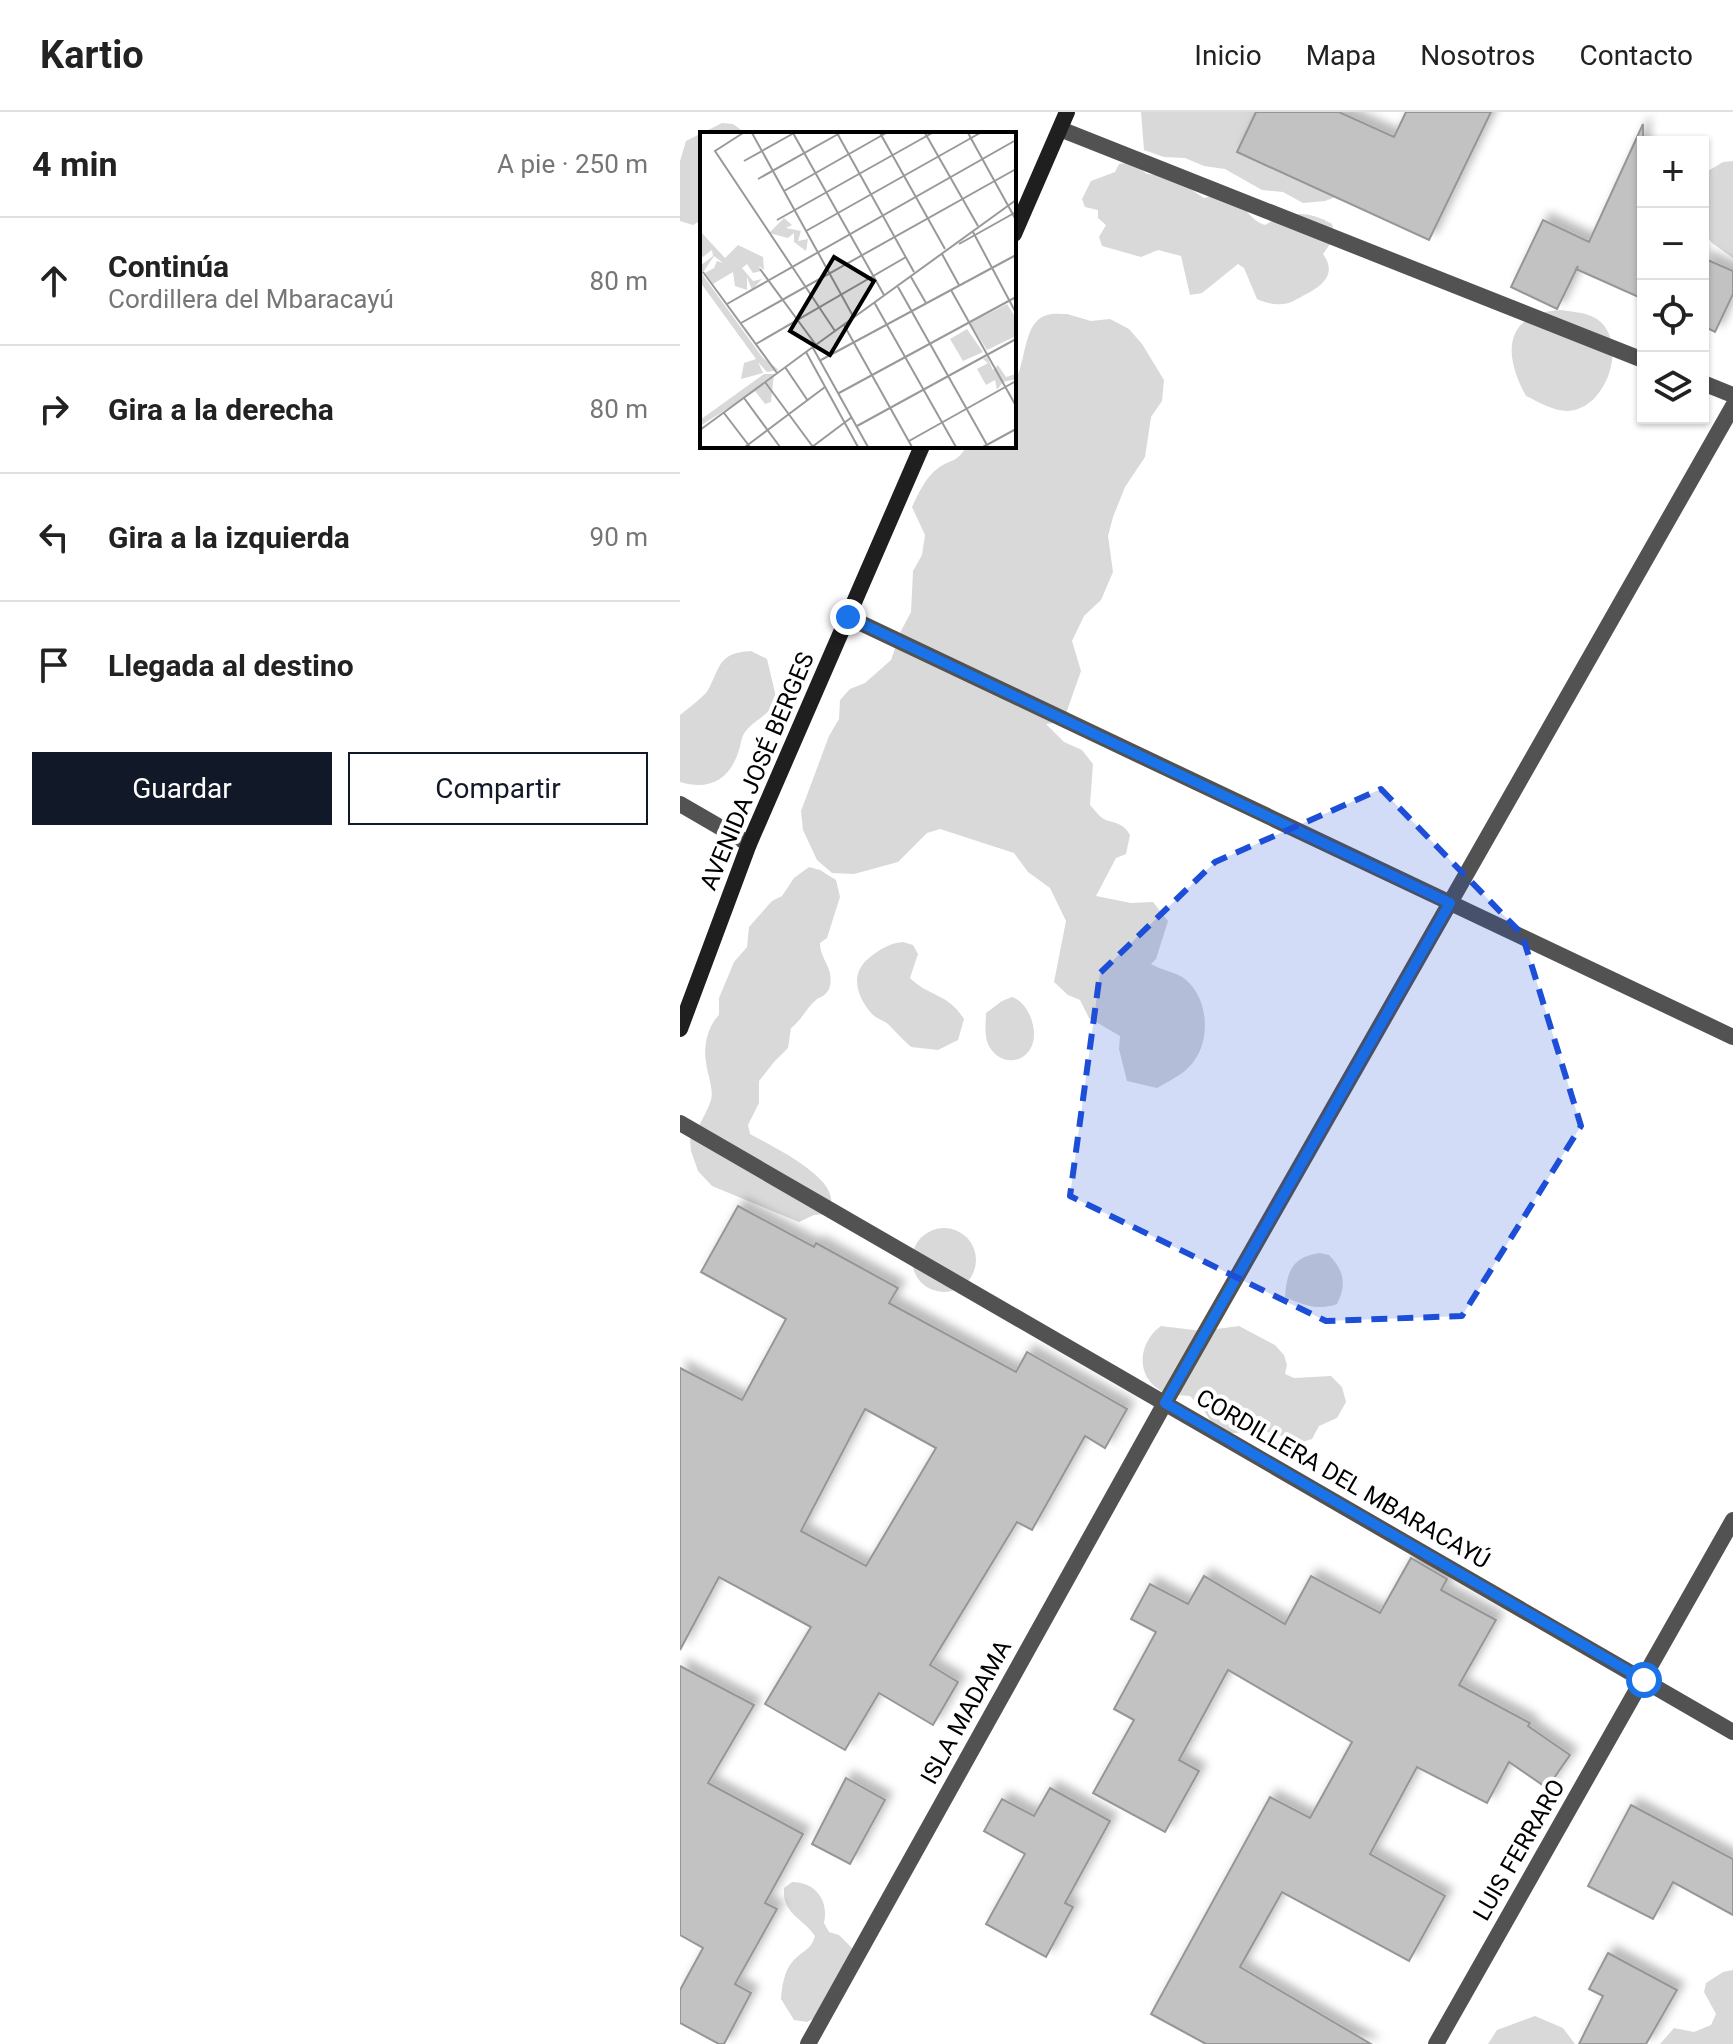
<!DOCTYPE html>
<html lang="es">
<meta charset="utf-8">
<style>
:root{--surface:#fff;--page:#f6f6f6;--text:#222;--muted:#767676;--line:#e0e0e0;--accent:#111827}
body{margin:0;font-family:Roboto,sans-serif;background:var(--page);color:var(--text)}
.controls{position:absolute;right:24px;top:24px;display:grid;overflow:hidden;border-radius:0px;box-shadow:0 2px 6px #0004}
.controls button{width:72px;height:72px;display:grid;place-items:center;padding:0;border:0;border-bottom:2px solid var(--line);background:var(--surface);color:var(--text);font:40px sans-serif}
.stop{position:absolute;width:24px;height:24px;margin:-18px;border:6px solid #1a73e8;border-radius:50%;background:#fff}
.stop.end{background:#1a73e8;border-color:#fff;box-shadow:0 2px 8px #0008}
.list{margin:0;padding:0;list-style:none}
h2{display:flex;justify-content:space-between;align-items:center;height:104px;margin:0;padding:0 32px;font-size:34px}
h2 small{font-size:26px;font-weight:400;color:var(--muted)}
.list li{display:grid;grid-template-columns:52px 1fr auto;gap:24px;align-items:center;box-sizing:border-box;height:128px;padding:0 32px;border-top:2px solid var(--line)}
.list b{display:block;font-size:30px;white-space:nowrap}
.list p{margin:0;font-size:26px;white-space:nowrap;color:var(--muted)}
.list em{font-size:26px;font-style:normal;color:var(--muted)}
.actions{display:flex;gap:16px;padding:24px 32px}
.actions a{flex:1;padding:18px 0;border:2px solid var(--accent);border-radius:0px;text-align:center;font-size:28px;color:var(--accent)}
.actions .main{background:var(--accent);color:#fff}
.icon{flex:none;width:44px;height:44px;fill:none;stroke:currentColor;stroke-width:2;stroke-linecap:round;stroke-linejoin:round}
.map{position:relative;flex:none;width:1053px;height:1932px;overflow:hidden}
header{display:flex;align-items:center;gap:48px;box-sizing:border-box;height:112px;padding:0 40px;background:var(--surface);border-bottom:2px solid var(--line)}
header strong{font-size:38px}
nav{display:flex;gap:44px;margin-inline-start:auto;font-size:28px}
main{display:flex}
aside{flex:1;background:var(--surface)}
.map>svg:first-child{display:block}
.green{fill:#d9d9d9}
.building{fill:#c2c2c2;stroke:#969696;stroke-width:2;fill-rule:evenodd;filter:url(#shadow)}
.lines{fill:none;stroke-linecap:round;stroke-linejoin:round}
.minor{stroke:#525252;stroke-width:16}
.secondary{stroke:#1f1f1f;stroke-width:16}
.route{stroke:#1a73e8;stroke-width:10}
.marked{fill:#1d4ed8;fill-opacity:0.2;stroke:#1d4ed8;stroke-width:6;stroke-dasharray:16 10;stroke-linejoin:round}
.labels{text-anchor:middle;stroke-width:8;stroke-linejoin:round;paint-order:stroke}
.street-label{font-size:24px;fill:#000;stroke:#fff}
.inset-road{fill:none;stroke:#999;stroke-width:2}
.view{fill:#000;fill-opacity:0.15;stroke:#000;stroke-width:4}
.inset-edge{fill:none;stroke:#000;stroke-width:4}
</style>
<header>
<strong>Kartio</strong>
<nav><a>Inicio</a><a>Mapa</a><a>Nosotros</a><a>Contacto</a></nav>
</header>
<main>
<aside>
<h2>4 min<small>A pie · 250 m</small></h2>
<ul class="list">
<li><svg class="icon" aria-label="ahead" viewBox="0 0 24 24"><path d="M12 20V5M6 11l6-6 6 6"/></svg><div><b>Continúa</b><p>Cordillera del Mbaracayú</p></div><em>80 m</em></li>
<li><svg class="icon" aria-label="right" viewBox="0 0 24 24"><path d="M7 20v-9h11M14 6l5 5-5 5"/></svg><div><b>Gira a la derecha</b></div><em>80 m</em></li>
<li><svg class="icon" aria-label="left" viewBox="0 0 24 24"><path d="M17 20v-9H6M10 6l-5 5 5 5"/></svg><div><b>Gira a la izquierda</b></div><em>90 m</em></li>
<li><svg class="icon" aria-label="arrive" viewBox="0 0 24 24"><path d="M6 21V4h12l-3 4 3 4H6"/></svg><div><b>Llegada al destino</b></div></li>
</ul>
<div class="actions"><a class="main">Guardar</a><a>Compartir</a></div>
</aside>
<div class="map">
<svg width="1053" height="1932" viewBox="0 0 1053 1932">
<defs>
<filter id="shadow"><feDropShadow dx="7" dy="-7" stdDeviation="4" flood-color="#0004"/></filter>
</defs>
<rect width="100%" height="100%" fill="#fff"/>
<!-- green -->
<path class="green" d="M461 0H628L666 81 645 89 623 91 603 80 582 78 545 57 524 54 505 46 484 45 464 38Z
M42 11 53 12 67 22H22V108L13 113 0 109V49L6 29Z
M1053 49V146L1032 131 1023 119V62L1043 50Z
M451 50 467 62 491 64 524 86C530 85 538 81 544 82 561 82 566 108 585 113 609 99 628 98 652 112L655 125 643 142C659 164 639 176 621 185 615 188 609 192 603 192 593 193 586 191 577 187L564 156 558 152 522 181 510 183 501 144 478 138 461 145 422 134 419 125 426 113 418 106V98L405 95 402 87 411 69 435 60 439 52Z
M881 198C893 200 906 200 917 207 950 230 926 299 887 299 873 299 859 290 846 284 823 243 823 201 881 198Z
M387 202 411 209 430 207 449 217 462 232 484 268 482 289 471 305 465 345 445 375 433 405 428 424 433 460 421 488 404 504 392 529 401 559 383 610 366 612 384 630 402 638 413 652 410 693C415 698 420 706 426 708 437 712 443 711 450 723L446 742 436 746 416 784 451 791 473 790 488 809 476 847 471 852C481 858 496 860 505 867 530 887 532 934 508 956 500 964 487 970 477 976L447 969 439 937 440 924 409 906 400 888 388 883 374 870 386 809 370 776 348 760 334 741 260 717 247 721 218 750 174 762 152 761 137 748 123 718 121 699 149 624 159 607 160 588 170 577 185 571 211 548 221 519 231 500 233 459 242 443 245 423 232 395C238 382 246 365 257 357 272 345 274 354 287 334H334V270C347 252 342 210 367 203 373 201 381 202 387 202Z
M71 539 87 547 97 589C89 603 74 608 65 620 61 626 61 632 59 638 50 668 29 679 0 670V603C6 598 26 583 28 578 41 554 38 541 71 539Z
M129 755 140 758 156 768 160 785 147 826 140 831C140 843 147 850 150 861 151 867 151 876 147 880 145 884 140 885 137 887 126 896 121 909 111 916L108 936 94 950 79 969V991L68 1013 70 1022C89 1033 175 1072 145 1102L134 1103 119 1110 32 1074 18 1059 11 1039 10 1028C16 1020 28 998 31 988 34 976 27 962 26 950 23 935 28 913 39 903V886L54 850 67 835 69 815 92 789 102 784 114 766Z
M223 830 233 833 238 842 230 866C249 885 268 881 284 907L278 928 258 938 231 935C223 928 216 920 208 912 203 908 197 907 192 902 177 885 169 862 189 846 199 838 209 831 223 830Z
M332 885C350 891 361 923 349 939 337 955 315 949 308 932 304 923 306 910 306 901L322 889Z
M232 1148a32 32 0 1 1 64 0a32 32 0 1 1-64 0Z
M640 1141 649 1143C664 1158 667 1173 657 1192 638 1199 623 1193 605 1185 607 1159 612 1145 640 1141Z
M481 1214 522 1219 559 1214 595 1233 604 1243 607 1253 605 1262 614 1266 651 1264 662 1275 666 1290 657 1306 639 1314 632 1327 616 1332 594 1320 552 1321 535 1315 524 1299 510 1284C501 1283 492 1284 484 1280 455 1267 457 1231 481 1214Z
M112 1770C136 1770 149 1789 144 1811L149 1820 159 1823 175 1839 150 1899 127 1910 114 1908 101 1887C102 1874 104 1859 113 1849 122 1839 131 1838 135 1824 122 1805 102 1802 104 1776Z
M1053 1858V1932H980L994 1916 1014 1920 1031 1913 1036 1902 1024 1880 1026 1871 1043 1860Z
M855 1904 883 1916 895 1932H808L817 1918Z"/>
<!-- building -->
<path class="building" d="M576 0H659L714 25 726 0H811L749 128 557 40Z
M963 12V187L896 157 898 154 877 197 831 175 863 108 909 130Z
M1023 146 1053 159V182L1035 220 1023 214Z
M58 1094 134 1135 136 1131 218 1176 209 1191 336 1260 347 1240 447 1297 425 1336 405 1324 352 1418 337 1410 250 1553 278 1570 253 1613 199 1581 165 1638 85 1592 131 1515 39 1465 0 1538V1256L62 1288 106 1207 21 1160ZM185 1297 256 1336 186 1454 121 1419Z
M731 1446 767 1467 761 1478 816 1508 779 1573 850 1611 848 1614 890 1643 867 1676 829 1650 807 1691 737 1655 690 1742 765 1784 729 1849 602 1780 560 1855 691 1932H526L471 1902 590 1685 630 1706 672 1630 548 1558 499 1648 519 1659 485 1720 413 1681 454 1608 434 1597 476 1520 451 1507 470 1472 508 1492 524 1464 605 1512 631 1464 700 1501Z
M0 1554 74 1593 28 1671 123 1722 85 1791 97 1797 55 1872 71 1881 44 1932H39L0 1911V1878L23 1836 0 1823Z
M166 1666 205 1688 170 1752 132 1732Z
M370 1676 430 1709 385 1791 393 1795 366 1845 306 1812 345 1742 304 1719 322 1687 354 1704Z
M951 1693 1053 1747V1803L993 1770 973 1807 908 1774Z
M928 1841 997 1878 966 1932H899L923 1884 909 1877Z"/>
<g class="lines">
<!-- minor -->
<path class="minor" d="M380 17 963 248
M1023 271 1053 283
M168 505 1053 925
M0 692 69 732
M0 1011 1053 1620
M128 1932 485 1291 1053 294
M756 1932 1053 1408"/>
<!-- secondary -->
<path class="secondary" d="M334 122 387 0
M0 917 69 732 242 334"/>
</g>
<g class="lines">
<!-- route -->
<path class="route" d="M168 505 770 791 485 1291 964 1568"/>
</g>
<!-- marked area -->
<path class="marked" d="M701 677 842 822 901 1014 782 1204 646 1209 390 1084 420 861 535 750Z"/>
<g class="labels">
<!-- street labels -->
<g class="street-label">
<text transform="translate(77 659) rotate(-67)" y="8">AVENIDA JOSÉ BERGES</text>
<text transform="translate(663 1367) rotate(30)" y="8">CORDILLERA DEL MBARACAYÚ</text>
<text transform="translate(286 1600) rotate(-61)" y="8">ISLA MADAMA</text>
<text transform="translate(839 1738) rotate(-60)" y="8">LUIS FERRARO</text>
</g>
</g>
<!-- overview -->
<g transform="translate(20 20)">
<rect width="316" height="316" fill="#fff"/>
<path d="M84 86 92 93 86 96 101 99 98 109 108 107 106 119 94 110V101L88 106 69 101ZM0 99 25 126 38 113 63 125 64 138 59 134 61 139 53 141 47 132 42 136 53 149 62 147 52 158 47 145V158L35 154 33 140 13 152 5 141 14 136 17 129 23 131 14 124 2 142 63 226 79 238 67 240 58 230 63 241 41 247 44 231 56 227 0 150V134L13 124 12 118 0 127ZM307 172 314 183 316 204 287 218 270 191ZM267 197 283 220 263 229 250 207ZM287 225 293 238 298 233 306 245 316 242V247L303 250 297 258 295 248 286 253 277 237 288 231 283 227ZM64 242H74L71 270 65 272 55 259 0 294V288Z" fill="#d9d9d9"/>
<path class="inset-road" d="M43 1 15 19 135 199M52 1 153 184M93 1 184 163M137 1 214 140M180 1 245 117M225 1 278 94M268 1 316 88M44 29 94 1M58 47 140 1M84 59 186 1M77 88 232 1M106 99 280 1M273 100 316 181M259 112 316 80M242 122 259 153M60 137 116 213M3 140 77 241M211 145 226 171M198 155 287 313M251 158 316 274M174 170 256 315M27 172 316 8M41 191 316 37M144 193 212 315M56 212 206 125M113 216 168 315M121 228 316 123M85 235 108 269M65 250 113 315M139 261 316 165M44 266 80 315M24 281 50 315M157 294 316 207M0 298 106 220M209 309 316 249M45 315 125 255M112 315 152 285M158 315 106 220 316 68M283 315 316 297"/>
<path class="view" d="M134 125 174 149 130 223 90 199Z"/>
<rect width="316" height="316" class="inset-edge"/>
</g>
</svg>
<div class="controls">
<button>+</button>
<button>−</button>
<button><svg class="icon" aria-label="locate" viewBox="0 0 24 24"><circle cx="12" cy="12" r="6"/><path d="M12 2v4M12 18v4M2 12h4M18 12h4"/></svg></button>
<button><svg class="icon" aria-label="layers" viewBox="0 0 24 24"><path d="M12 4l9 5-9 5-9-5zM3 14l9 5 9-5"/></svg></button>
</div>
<div class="stop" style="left:964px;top:1568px"></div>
<div class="stop end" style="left:168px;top:505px"></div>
</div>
</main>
